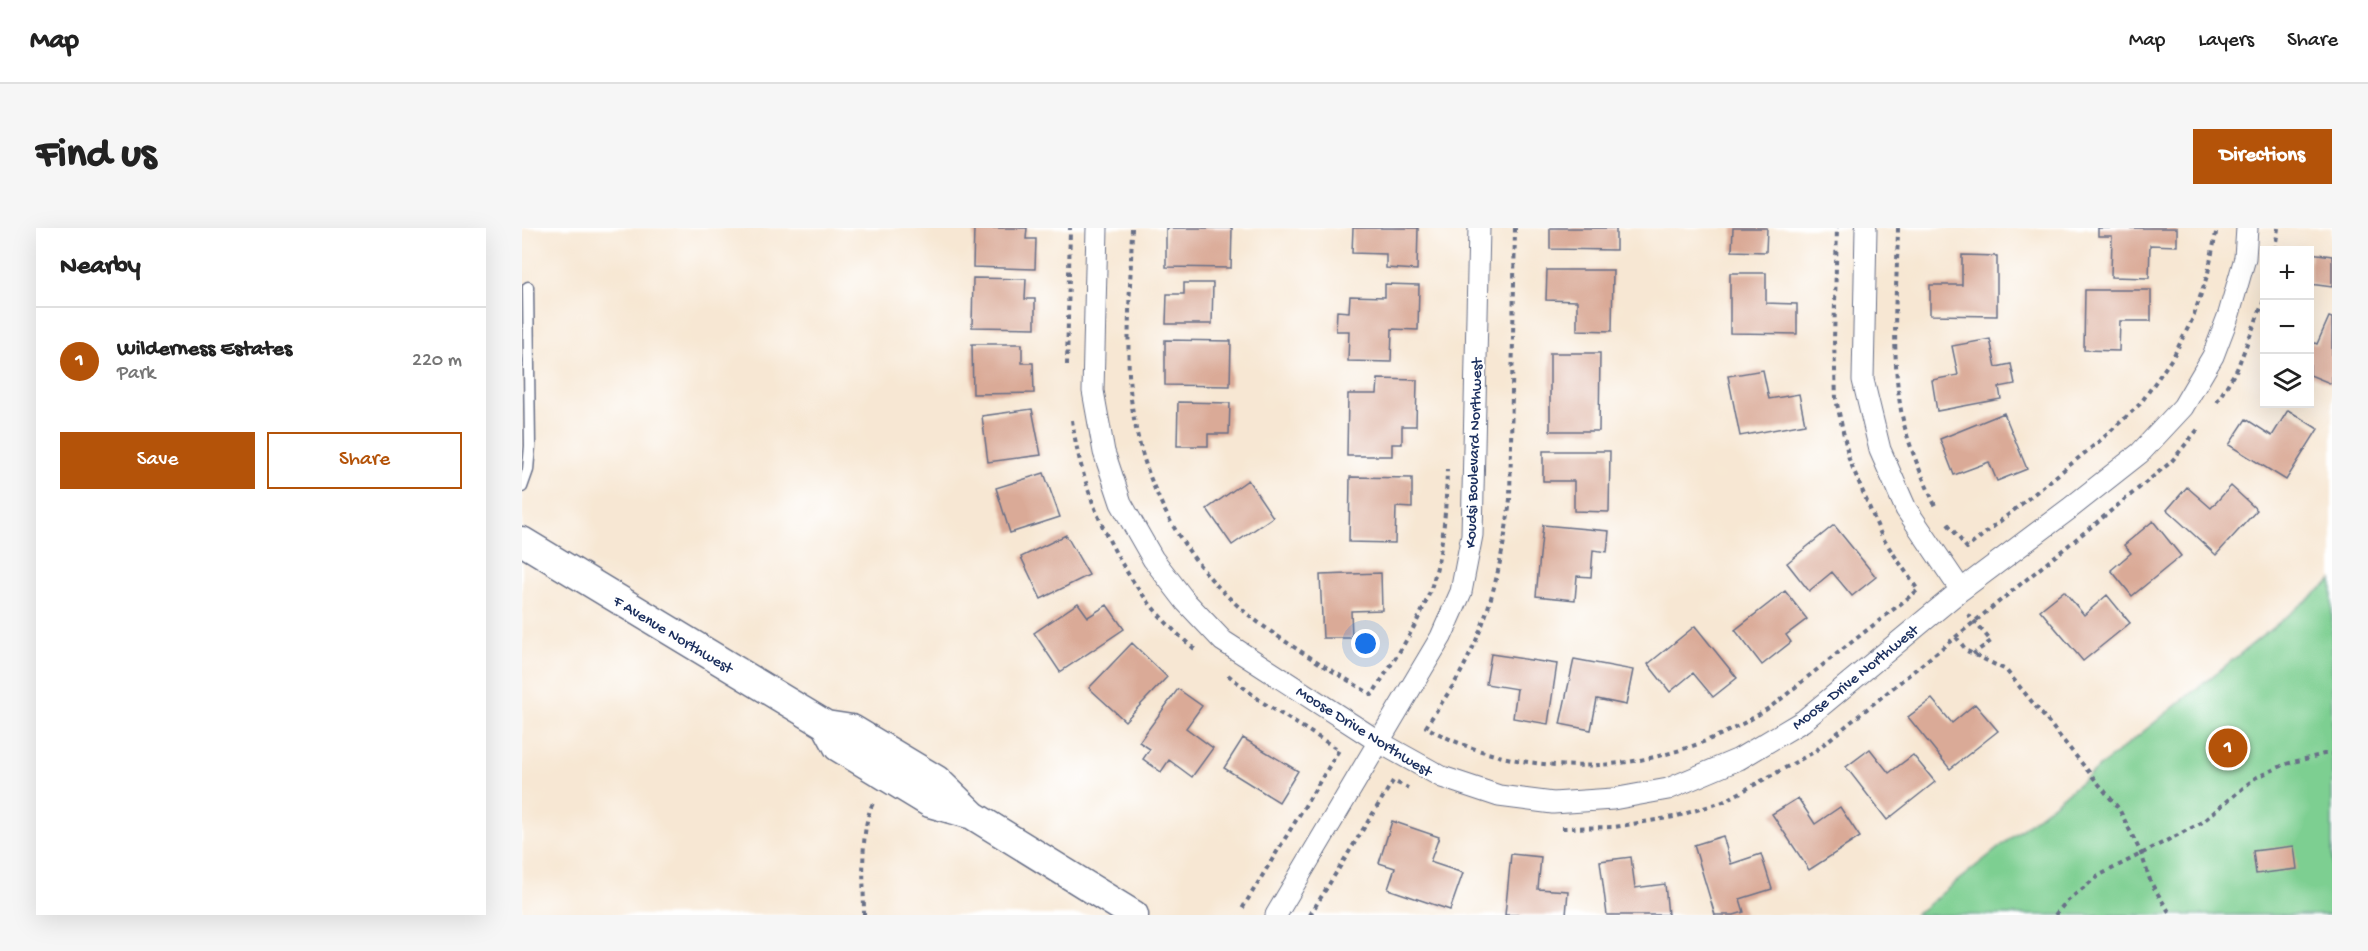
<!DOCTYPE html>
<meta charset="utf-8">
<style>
:root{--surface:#fff;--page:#f6f6f6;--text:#222;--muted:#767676;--line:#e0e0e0;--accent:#b45309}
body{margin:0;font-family:"Gochi Hand",sans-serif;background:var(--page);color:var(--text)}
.controls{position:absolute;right:18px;top:18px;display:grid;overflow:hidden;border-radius:0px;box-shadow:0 6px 24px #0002}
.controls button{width:54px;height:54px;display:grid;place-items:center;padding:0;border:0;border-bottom:2px solid var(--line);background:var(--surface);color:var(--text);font:30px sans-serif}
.you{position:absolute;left:844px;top:416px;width:21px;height:21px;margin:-15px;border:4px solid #fff;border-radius:50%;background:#1a73e8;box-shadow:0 0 0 9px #1a73e833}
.badge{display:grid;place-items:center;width:39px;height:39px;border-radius:50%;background:var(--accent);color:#fff;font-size:20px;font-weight:700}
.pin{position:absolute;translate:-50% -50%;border:3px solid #fff;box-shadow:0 2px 6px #0006}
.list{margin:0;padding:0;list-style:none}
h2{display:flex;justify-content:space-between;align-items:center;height:78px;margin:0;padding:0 24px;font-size:26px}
h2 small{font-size:20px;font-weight:400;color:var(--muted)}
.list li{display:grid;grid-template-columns:39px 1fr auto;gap:18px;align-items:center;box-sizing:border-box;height:108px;padding:0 24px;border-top:2px solid var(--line)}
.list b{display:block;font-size:22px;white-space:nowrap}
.list p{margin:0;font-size:20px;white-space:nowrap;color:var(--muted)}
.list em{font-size:20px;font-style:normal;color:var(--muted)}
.actions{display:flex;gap:12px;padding:18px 24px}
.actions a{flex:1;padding:14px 0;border:2px solid var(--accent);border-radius:0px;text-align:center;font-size:21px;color:var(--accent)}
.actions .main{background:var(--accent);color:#fff}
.icon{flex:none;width:33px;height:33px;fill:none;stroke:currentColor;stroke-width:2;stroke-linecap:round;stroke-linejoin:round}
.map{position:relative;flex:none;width:1810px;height:687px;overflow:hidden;border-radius:0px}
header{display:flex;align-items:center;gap:36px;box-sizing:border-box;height:84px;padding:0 30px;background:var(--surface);border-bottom:2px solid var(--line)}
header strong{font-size:28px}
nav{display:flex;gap:33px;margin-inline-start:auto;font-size:21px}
.intro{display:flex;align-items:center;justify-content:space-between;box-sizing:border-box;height:144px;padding:0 36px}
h1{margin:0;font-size:42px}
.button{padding:15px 27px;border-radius:0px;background:var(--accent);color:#fff;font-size:21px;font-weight:700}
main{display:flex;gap:36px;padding:0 36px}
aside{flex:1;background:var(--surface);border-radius:0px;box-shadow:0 6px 24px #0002}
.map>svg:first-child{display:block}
.green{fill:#7dcf91;stroke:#4c7f78;stroke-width:1.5}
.building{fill:#daaa97}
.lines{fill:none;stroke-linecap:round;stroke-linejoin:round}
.service-casing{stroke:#686f87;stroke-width:13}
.minor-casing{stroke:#686f87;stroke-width:23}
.secondary-casing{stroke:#686f87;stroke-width:31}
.path{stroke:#686f87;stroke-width:4;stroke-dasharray:4.5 4.5;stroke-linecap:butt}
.service{stroke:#fff;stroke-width:10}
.minor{stroke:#fff;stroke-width:21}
.secondary{stroke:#fff;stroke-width:28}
.labels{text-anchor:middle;stroke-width:4.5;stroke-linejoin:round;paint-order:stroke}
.street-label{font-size:16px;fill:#1b2f5e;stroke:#fff}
</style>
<header>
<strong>Map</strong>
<nav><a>Map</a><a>Layers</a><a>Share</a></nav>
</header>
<div class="intro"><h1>Find us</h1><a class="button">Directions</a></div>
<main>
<aside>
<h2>Nearby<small></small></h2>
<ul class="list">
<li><span class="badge">1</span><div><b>Wilderness Estates</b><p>Park</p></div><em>220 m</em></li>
</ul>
<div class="actions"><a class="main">Save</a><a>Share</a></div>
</aside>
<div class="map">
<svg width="1810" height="687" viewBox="0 0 1810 687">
<rect width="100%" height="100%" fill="#fff"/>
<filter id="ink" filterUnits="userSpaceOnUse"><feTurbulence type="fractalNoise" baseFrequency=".0167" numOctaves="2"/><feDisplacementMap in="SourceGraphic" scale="12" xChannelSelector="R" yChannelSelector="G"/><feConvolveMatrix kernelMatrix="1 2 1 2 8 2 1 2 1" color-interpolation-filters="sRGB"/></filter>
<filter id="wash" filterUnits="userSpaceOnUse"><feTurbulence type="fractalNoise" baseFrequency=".008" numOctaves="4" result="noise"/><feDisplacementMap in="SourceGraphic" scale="24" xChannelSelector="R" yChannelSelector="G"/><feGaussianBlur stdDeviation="1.35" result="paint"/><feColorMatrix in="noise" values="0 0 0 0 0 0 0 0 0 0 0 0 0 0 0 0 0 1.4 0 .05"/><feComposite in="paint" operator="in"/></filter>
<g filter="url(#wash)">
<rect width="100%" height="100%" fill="#f7e7d3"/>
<!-- green -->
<path class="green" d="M1810 352V687H1393Z"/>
<g id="blocks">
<!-- building -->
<path class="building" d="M452 0H505L504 11H514L513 41 451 39Z
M644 0H710L709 40 644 39Z
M831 0H896L895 42 864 40V26L830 25Z
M1028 0H1094V22L1028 21Z
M1211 0H1245L1244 24 1210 23Z
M1576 0H1655V18L1628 17 1627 50 1589 49 1590 8H1576Z
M1788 25 1810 28V59L1788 56Z
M1440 27 1475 28V88L1408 87V57H1440Z
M1025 42H1091L1090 103 1055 102V73L1024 72Z
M1208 45H1244V75L1275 76V106L1208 105Z
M451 50 504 51 503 71H513V100L450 99Z
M662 55H691L690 96H644L645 66H662Z
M863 56 897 57 896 102 870 101 869 134 826 133 827 103H814L815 83 827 84 828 68 863 69Z
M1563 62H1629V93H1598L1597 123 1562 122Z
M1807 89 1810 90V156L1788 147V113L1795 116Z
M1468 111 1474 139 1489 136 1493 156 1477 159 1479 171 1415 183 1410 152 1436 147 1430 118Z
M643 112 709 113 708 158 643 157Z
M450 116H500V135H511L512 165 451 166Z
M1028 125H1078L1077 203H1028Z
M1241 142 1247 171 1277 166 1283 196 1218 208 1206 148Z
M856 151 895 152 894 198H880V216H870V228H825L826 166H855Z
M656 174 708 175 707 206H686V218H655Z
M510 181 519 227 466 234 460 188Z
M1766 182 1796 201 1764 252 1707 217 1724 191 1750 208Z
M1482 185 1505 241 1475 253 1467 234 1432 247 1418 211Z
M1021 223H1088L1087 284 1052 283V253H1021Z
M522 245 538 289 488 305 474 260Z
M828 249 890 250V280L874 279 873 315 827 314Z
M726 252 751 289 710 317 685 281Z
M1709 258 1735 282 1694 327 1645 282 1665 259 1689 280Z
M1631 293 1659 328 1610 368 1589 342 1609 325 1602 317Z
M1021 297 1087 303 1085 324 1071 322 1069 349 1055 348 1053 372 1014 368Z
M1312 297 1354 349 1330 368 1310 344 1287 363 1265 335Z
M544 307 567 347 519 371 499 329Z
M859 345 860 382 829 383 830 410H801L798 347Z
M1263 363 1285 391 1264 407 1269 414 1240 437 1213 402Z
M1542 363 1562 387 1585 367 1608 395 1561 433 1518 382Z
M556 375 566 389 585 377 602 401 538 444 512 405Z
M1173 398 1215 450 1191 469 1171 445 1148 464 1126 436Z
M610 415 645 449 603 493 567 460Z
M969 426 1035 436 1026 496 991 490 995 461 964 456Z
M1052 431 1111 442 1104 477 1075 471 1069 502 1038 496Z
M656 461 680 478 664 500 691 520 670 549 647 532 639 544 621 531 628 521 617 514Z
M1410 471 1430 495 1453 476 1476 503 1428 541 1386 489Z
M721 510 776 543 757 574 702 540Z
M1348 521 1367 545 1391 527 1413 554 1365 592 1324 539Z
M1276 570 1293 596 1318 579 1338 609 1287 642 1250 586Z
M870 593 917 609 908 634 941 645 928 682 866 661 873 640 857 635Z
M1201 608 1209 636 1239 626 1250 661 1218 671 1222 684 1212 687H1193L1172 617Z
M1772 618 1775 641 1734 646 1731 623Z
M989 626 1019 629 1016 661 1046 663 1044 687H983Z
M1109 629 1113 660 1143 656 1146 687H1085L1078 633Z"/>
</g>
</g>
<g filter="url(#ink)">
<use href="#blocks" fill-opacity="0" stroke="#686f87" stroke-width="1.5"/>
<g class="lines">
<defs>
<path id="service" d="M0 259 6 242 8 218 6 59"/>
<path id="minor" d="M575 0 571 163 582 224 599 275 631 331 664 374 701 413 857 514 920 549 977 568 1031 575 1091 571 1146 561 1217 531 1281 493 1439 362 1547 281 1618 225 1661 179 1691 128 1707 86 1723 30 1725 0
M1344 0 1341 152 1358 222 1384 281 1439 362
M754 687 919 409 939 364 950 307 957 0"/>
<path id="secondary" d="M0 313 304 497 330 501 415 552 452 588 612 687
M304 497 316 519 408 575 447 586"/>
</defs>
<!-- service casing -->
<use href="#service" class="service-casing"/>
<!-- minor casing -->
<use href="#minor" class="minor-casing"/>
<!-- secondary casing -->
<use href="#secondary" class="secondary-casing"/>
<!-- path -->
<path class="path" d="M610 0C609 48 605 98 607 146 611 239 655 330 728 388 766 418 810 442 850 467 872 431 899 395 911 354 922 317 924 279 925 241
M993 0 988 271C981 330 969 387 941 440 931 460 916 479 904 499 1008 558 1143 547 1242 483 1260 472 1276 456 1292 444 1327 416 1362 389 1396 362L1360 309 1327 231 1314 171 1312 113 1315 0
M1376 0C1375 58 1369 118 1378 176 1383 212 1400 247 1414 280
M1753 22 1756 0
M545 137 548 0
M1695 174 1715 141 1742 72
M550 192C562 279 605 367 674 422
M1426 296 1445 320 1580 211 1618 176 1651 129 1671 90 1686 45 1695 0
M1446 386 1469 413 1451 426
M1434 409 1445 423 1484 442 1597 581 1619 625 1629 655 1649 687
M706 447 740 474 817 522 720 681
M1040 600 1093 599 1152 589 1201 574 1292 524 1649 234 1677 200
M342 687C342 655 337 600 352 573
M788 687 871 553 886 560
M1533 687 1544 674 1576 648 1679 595 1733 550 1764 536 1802 526H1810"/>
<!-- service -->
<use href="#service" class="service"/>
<!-- minor -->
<use href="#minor" class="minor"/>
<!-- secondary -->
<use href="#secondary" class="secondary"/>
</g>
</g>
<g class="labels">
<!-- street labels -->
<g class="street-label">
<text transform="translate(950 225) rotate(-88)" y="6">Koudsi Boulevard Northwest</text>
<text transform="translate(152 405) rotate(31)" y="6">F Avenue Northwest</text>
<text transform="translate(1332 448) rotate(-39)" y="6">Moose Drive Northwest</text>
<text transform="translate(843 502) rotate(32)" y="6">Moose Drive Northwest</text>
</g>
</g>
</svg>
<div class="controls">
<button>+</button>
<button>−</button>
<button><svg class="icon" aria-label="layers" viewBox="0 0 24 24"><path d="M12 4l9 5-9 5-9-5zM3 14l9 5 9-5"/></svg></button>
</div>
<div class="you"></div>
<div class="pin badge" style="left:1706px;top:520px">1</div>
</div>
</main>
